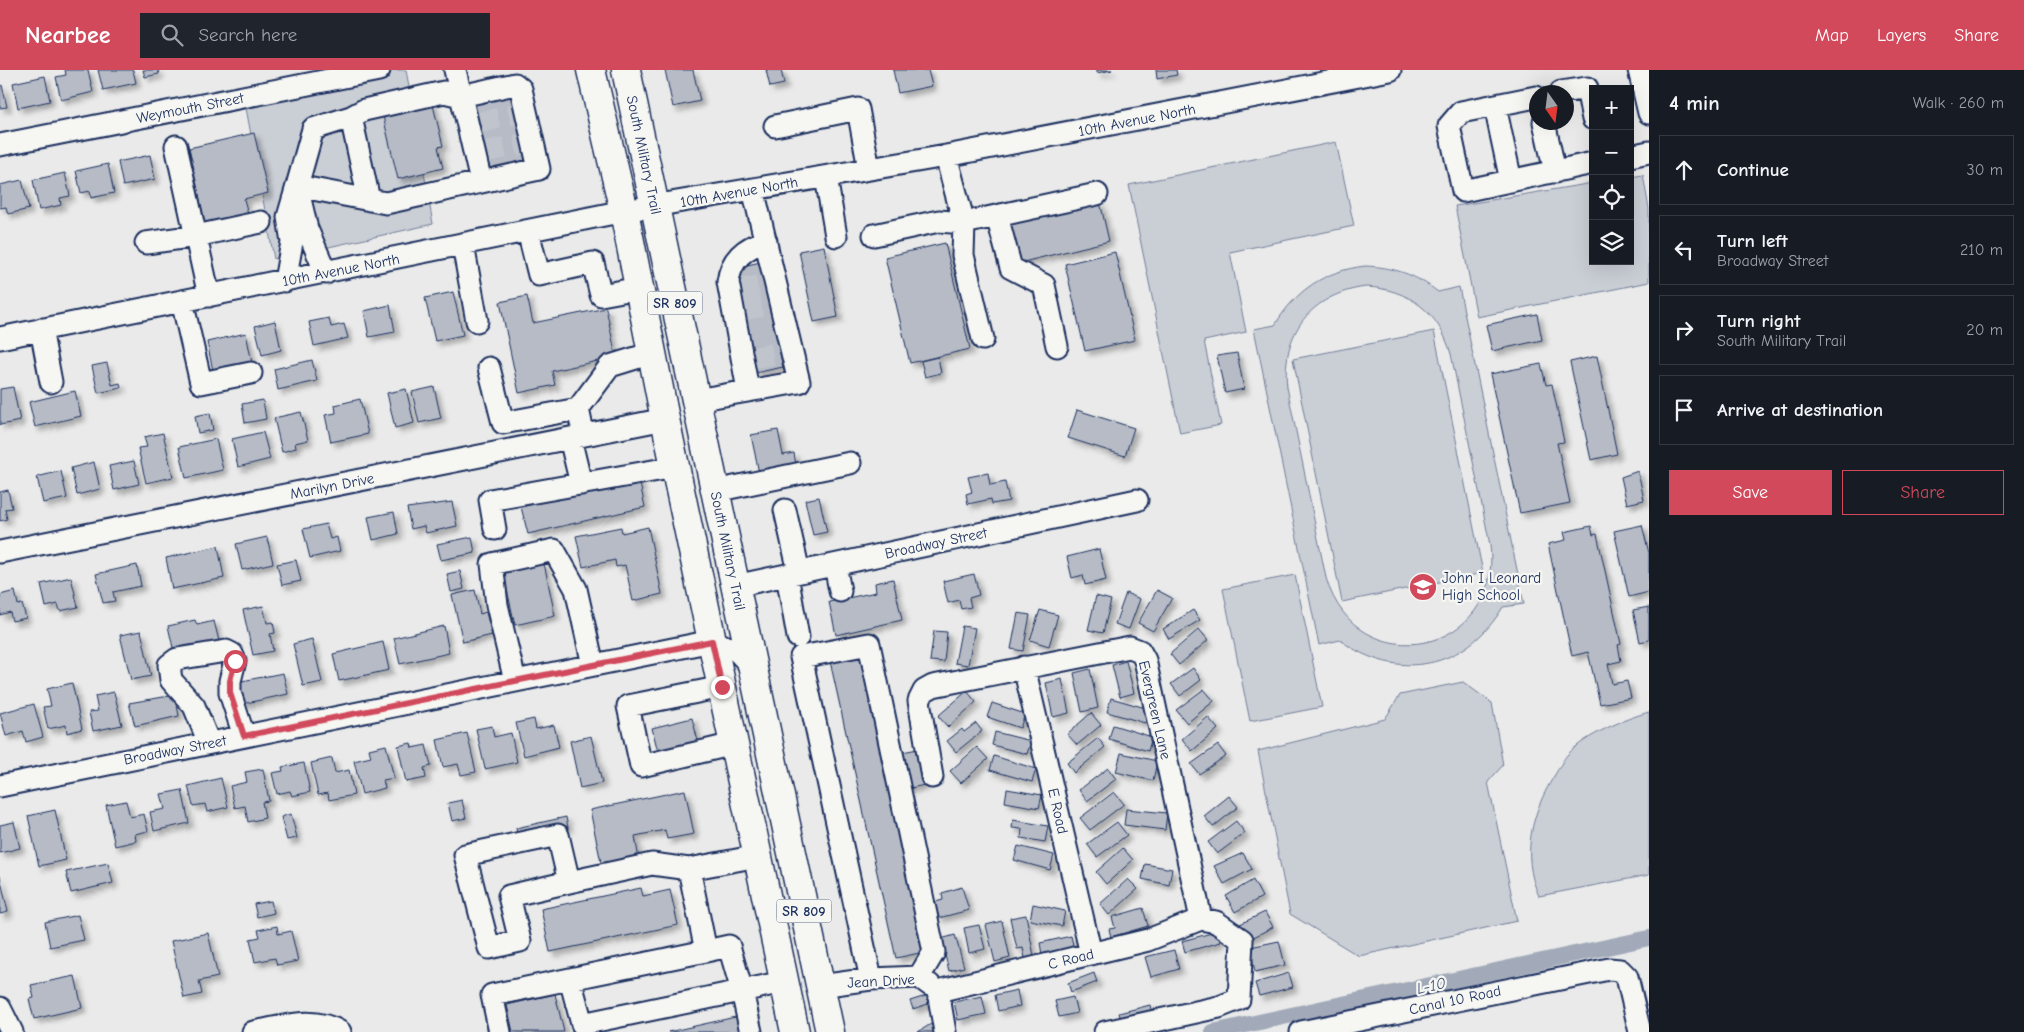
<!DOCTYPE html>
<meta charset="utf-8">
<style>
:root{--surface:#171b24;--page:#20242c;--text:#f1f3f6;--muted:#9ea1a6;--line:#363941;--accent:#d1495b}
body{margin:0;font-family:"Comic Neue",sans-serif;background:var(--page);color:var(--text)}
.controls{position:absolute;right:15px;top:15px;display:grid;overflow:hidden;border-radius:0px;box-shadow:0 5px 20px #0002}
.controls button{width:45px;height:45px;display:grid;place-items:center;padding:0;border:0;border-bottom:1px solid var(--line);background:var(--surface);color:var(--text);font:25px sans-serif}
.compass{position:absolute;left:1529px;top:15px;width:45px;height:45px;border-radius:50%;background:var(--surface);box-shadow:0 5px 20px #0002;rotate:166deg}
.stop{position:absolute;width:15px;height:15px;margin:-11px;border:4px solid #d1495b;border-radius:50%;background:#fff}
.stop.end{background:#d1495b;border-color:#fff;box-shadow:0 1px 5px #0008}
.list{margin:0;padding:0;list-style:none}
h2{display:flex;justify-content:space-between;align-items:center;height:65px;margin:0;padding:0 20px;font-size:21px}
h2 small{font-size:16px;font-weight:400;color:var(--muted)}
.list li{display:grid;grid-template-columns:32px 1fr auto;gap:15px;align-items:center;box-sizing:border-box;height:70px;margin:0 10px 10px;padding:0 10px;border:1px solid var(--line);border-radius:0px}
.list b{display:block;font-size:19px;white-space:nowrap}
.list p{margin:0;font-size:16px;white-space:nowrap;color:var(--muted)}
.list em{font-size:16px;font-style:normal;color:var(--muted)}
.actions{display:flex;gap:10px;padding:15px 20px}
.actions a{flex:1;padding:11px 0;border:1px solid var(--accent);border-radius:0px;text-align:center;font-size:18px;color:var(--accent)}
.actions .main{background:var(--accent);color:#fff}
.icon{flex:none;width:28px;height:28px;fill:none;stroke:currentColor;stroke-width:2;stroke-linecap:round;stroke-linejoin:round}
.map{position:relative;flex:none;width:1649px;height:962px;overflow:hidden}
header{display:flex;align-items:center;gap:30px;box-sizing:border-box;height:70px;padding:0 25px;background:var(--accent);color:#fff}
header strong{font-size:24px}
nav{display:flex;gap:28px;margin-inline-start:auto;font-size:18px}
.search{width:350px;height:45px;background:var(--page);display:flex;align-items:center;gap:12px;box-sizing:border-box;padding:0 18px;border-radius:0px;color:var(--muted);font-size:19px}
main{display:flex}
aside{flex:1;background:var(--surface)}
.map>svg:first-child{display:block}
.green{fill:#caced5;stroke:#727e9a;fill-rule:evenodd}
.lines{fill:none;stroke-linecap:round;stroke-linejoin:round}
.canal{stroke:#a2aaba;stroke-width:16}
.building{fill:#b6bbc6;stroke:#1b2f5e;filter:url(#shadow)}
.minor-tunnel{stroke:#c0c5cd;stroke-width:21;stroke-dasharray:21 11;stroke-linecap:butt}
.minor-casing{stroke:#1b2f5e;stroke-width:25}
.major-casing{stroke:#1b2f5e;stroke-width:31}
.minor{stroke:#f6f6f2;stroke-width:21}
.major{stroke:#f6f6f2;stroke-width:28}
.route{stroke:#d1495b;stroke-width:6}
.labels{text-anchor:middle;stroke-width:4.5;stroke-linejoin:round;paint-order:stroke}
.shield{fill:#f6f6f2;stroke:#5d6b8a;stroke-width:1}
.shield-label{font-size:14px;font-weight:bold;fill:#1b2f5e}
.street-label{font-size:15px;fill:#1b2f5e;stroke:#f6f6f2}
.poi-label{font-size:15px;fill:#1b2f5e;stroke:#f6f6f2;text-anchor:start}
.water-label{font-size:16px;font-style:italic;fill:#44547a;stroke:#f6f6f2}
</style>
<header>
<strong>Nearbee</strong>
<div class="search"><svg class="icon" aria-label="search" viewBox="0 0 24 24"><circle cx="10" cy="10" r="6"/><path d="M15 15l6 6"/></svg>Search here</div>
<nav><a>Map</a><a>Layers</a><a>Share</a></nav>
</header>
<main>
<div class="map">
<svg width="1649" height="962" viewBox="0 0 1649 962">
<defs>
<filter id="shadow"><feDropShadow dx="4.5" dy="4.5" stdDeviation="2.5" flood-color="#0004"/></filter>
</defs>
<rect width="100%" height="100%" fill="#e9eae9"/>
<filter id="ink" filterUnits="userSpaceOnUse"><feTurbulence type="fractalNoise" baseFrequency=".02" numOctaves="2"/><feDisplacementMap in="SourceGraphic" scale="10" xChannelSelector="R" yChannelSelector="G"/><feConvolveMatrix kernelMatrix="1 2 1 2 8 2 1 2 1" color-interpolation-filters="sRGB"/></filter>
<g filter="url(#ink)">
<!-- green -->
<path class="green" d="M379 0H406L433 154 274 189 244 27Z
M1336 72 1354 156 1230 182 1246 262 1204 271 1221 355 1180 363 1129 115Z
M1643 105 1649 139V212L1477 247 1455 136 1593 113V191H1630V107Z
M1365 196C1393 197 1415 204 1438 222L1459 217 1524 534 1503 537C1466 599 1398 613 1340 570L1319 575 1254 259 1275 255C1296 220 1324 201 1365 196ZM1366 217C1409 219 1439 242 1451 284L1490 475C1504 584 1357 614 1326 508L1287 317C1281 263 1311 224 1366 217Z
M1434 261 1483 503 1342 532 1293 289Z
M1295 505 1322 637 1250 651 1223 519Z
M1463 612 1492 633 1503 695 1488 712 1517 851 1359 886 1290 844 1258 681 1385 649 1400 625Z
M1649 642V805L1539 826C1520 785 1532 740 1556 703 1560 697 1563 689 1568 684 1586 665 1624 649 1649 642Z"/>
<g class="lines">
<!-- canal -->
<path class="canal" d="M1213 962 1649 868"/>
</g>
<!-- building -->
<path class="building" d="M65 0H88L93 22 61 30 56 7 66 5Z
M98 0H133L136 13 103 20Z
M143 0H158L159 4 145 7Z
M665 0H693L700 31 673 37Z
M766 0H781L784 14 770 17Z
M893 0H928L932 16 898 23Z
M1097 0H1112L1097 3Z
M1156 0H1176L1177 5 1157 9Z
M45 6 50 31 18 38 13 13Z
M0 15H2L7 37 0 38Z
M512 24 526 91 488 99 473 32Z
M432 31 443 76 438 77 443 98 398 109 382 42Z
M254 63 268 123 244 129 248 144 205 153 196 112 189 114 186 101 194 99 189 78Z
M150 85 155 109 123 116 118 92Z
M108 94 114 123 91 128 90 121 81 123 76 101Z
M65 103 70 126 60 128 61 135 39 140 33 110Z
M22 110 29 139 8 144 6 137 0 138V115Z
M1100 132 1109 171 1019 193 1010 153Z
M945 173 970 279 910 293 885 187Z
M824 176 838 247 814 252 799 181Z
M1115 182 1135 270 1085 281 1065 194Z
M761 192 783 297 755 303 733 198Z
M453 222 463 265 435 271 425 228Z
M527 226 533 253 606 238 616 287 552 301 555 315 519 323 500 232Z
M390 235 395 262 369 267 364 241Z
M1537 244 1542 270 1492 281 1486 255Z
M329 248 331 257 344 254 348 268 314 276 309 252Z
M275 251 281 280 262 285 255 256Z
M246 263 252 293 213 301 207 272Z
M1237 283 1244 319 1225 323 1217 286Z
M1597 286 1617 384 1591 390 1570 292Z
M938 287 941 303 925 307 921 291Z
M312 290 317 311 278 320 274 299Z
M107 293 112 315 120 313 121 318 98 323 92 296Z
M1541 294 1546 315 1552 314 1564 372 1557 373 1570 433 1520 443 1490 304Z
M13 317 20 351 0 355V319Z
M434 317 441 348 419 353 412 322Z
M406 319 414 353 395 358 387 323Z
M75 321 81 346 35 357 29 332Z
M360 329 368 364 331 372 325 345 336 343 335 335Z
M263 330 266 349 245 353 242 334Z
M1077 340 1134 358 1125 386 1068 368Z
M301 342 308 370 295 373 296 378 282 382 274 348Z
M210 343 213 360 198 363 195 346Z
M778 360 783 385 794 383 796 395 759 403 751 365Z
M263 362 270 389 238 397 232 369Z
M163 363 173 407 146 413 138 378 147 377 144 367Z
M216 369 223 400 186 408 179 377Z
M134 391 139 414 114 420 109 396Z
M94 392 100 419 77 425 71 398Z
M61 401 67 428 43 433 37 407Z
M1638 401 1644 430 1627 434 1621 407Z
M988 403 990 415 1005 412 1009 431 992 434 991 429 968 434 966 424 972 422 968 407Z
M639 409 645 437 528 464 521 437Z
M8 420 12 438 5 439 7 449 0 451V422Z
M819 427 827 462 813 465 805 430Z
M452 432 457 456 426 463 424 456 411 459 407 438Z
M394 442 398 464 373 470 368 447Z
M326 454 330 469 337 467 340 481 310 488 303 459Z
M1642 455 1649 483V522L1629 527 1614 461Z
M1591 456 1593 465 1597 464 1621 574 1618 575 1621 591 1608 594 1612 614 1627 611 1631 628 1600 634 1588 582 1572 586 1548 474 1566 470 1564 462Z
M621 457 622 463 648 457 662 524 633 531 625 495 616 497 615 490 583 497 576 466Z
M267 467 273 493 242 500 236 474Z
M472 467 475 483 441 490 437 474Z
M218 476 224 508 172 519 166 488Z
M1099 479 1106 510 1085 515 1083 505 1072 508 1067 487Z
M296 490 301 511 282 515 277 494Z
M544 493 555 546 515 555 503 502Z
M137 495 141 516 113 522 115 531 103 533 96 504Z
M460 501 464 519 451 522 447 504Z
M974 504 979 525 969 528 971 537 961 539 959 530 948 533 943 511Z
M71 507 78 537 60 541 58 534 46 537 41 514Z
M893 509 902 550 836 565 829 532 876 522 875 513Z
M475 520 480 544 486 542 492 565 463 572 452 525Z
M1157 520 1172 528 1153 561 1138 553Z
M15 521 18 535 22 534 26 548 12 551 10 542 0 545V525Z
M1126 523 1140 529 1129 559 1115 554Z
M1096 526 1111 530 1103 563 1088 560Z
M263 536 267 553 273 552 275 563 270 564 273 581 253 585 243 540Z
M1649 537V570L1640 572 1633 540Z
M1040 540 1058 545 1049 576 1030 570Z
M1193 540 1200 550 1169 569 1163 559Z
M1018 543 1030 545 1023 581 1011 579Z
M195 550 197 555 214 551 219 571 174 582 168 556Z
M444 556 449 583 400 594 394 568Z
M962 556 975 558 968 595 955 593Z
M1199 559 1208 570 1179 595 1170 584Z
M141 561 151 606 131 610 120 565Z
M934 561 947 562 944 592 930 591Z
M312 569 322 612 303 616 293 574Z
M383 572 389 600 339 611 333 584Z
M863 584 929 881 896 888 830 591Z
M1126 591 1134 623 1120 627 1112 595Z
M1193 598 1201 610 1180 626 1171 614Z
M1090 599 1098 638 1082 642 1074 603Z
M283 603 288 624 242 634 237 612Z
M1062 609 1069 643 1053 647 1046 613Z
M72 613 82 659 67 663 66 655 48 659 43 637 51 636 47 619Z
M1204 619 1214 631 1187 653 1176 640Z
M967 621 976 632 948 657 938 646Z
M114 622 122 655 93 661 89 642 98 641 95 626Z
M175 625 179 646 135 656 129 633Z
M1111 628 1149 639 1145 653 1107 642Z
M992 633 1025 644 1020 658 987 647Z
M34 634 43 667 26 672 23 661 6 666 0 643Z
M1091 643 1101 655 1077 675 1067 664Z
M1208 647 1218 659 1192 681 1182 669Z
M692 648 700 679 660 690 652 658Z
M534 649 536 659 554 655 559 677 524 686 516 653Z
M976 653 982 661 956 682 947 671 962 659 964 662Z
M1113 655 1152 667 1148 681 1109 669Z
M492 656 494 667 511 663 517 692 485 699 476 659Z
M995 662 1031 671 1027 684 992 675Z
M467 663 476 702 461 705 458 694 443 697 437 670Z
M591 666 602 713 580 718 570 671Z
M1098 668 1105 677 1074 703 1067 693Z
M411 673 412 678 426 675 431 696 424 698 426 708 406 712 398 676Z
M386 675 394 708 383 710 385 718 362 724 354 691 371 687 369 679Z
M1218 675 1226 686 1199 704 1191 694Z
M977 677 988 689 961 713 950 701Z
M918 679 925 715 905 719 897 683Z
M1121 683 1157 691 1153 711 1116 702Z
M994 686 1036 699 1032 712 990 700Z
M332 688 335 703 349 700 354 725 329 730 328 723 318 725 311 693Z
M304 693 310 722 292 726 290 721 277 724 272 703 283 701 282 697Z
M1108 698 1116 709 1087 731 1079 720Z
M263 699 269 731 262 732 265 748 248 752 245 736 235 738 230 716 247 712 245 702Z
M221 708 228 737 207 742 205 734 193 736 188 716Z
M1007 719 1042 725 1039 738 1005 732Z
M182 720 189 753 154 761 150 742 165 739 161 724Z
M685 720 694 764 667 769 665 760 635 766 639 790 602 797 590 740Z
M1114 722 1124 734 1090 760 1080 748Z
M1229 726 1238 737 1213 757 1204 746Z
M462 730 466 748 452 751 448 733Z
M126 731 130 747 144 744 148 761 135 764 136 771 115 776 106 735Z
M1126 739 1167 743 1165 760 1124 755Z
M55 740 66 790 39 796 28 746Z
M291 744 297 768 287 770 281 747Z
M566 747 568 758 518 769 516 758Z
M1013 750 1048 756 1045 772 1021 768 1022 759 1012 758Z
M1236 751 1245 763 1217 784 1208 772Z
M14 752 20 778 0 783V755Z
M1117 752 1127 765 1097 787 1087 774Z
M1018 776 1054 785 1050 800 1014 790Z
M1123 778 1133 790 1106 814 1096 802Z
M1243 783 1252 799 1224 814 1214 796Z
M108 793 113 813 71 823 66 802Z
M1145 794 1172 799 1169 815 1142 809Z
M0 806 8 842 0 844Z
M1128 809 1138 819 1109 845 1100 834Z
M1253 810 1262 827 1235 842 1226 826Z
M962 817 969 840 939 848 935 832 943 830 942 823Z
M641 818 643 826 670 820 678 855 550 882 541 839Z
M271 831 274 843 257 847 254 834Z
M1033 834 1065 841 1062 856 1030 850Z
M1143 838 1148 856 1111 867 1109 859 1115 858 1112 847Z
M1265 842 1273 857 1246 871 1238 855Z
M78 845 84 870 50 877 45 852Z
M1026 845 1034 886 1025 888 1023 878 1017 879 1010 848Z
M1002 851 1010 888 995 892 986 855Z
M979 855 985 879 969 883 964 858Z
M277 856 278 864 291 861 298 891 277 895 275 888 255 892 250 869 260 867 258 860Z
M1219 861 1221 872 1185 882 1182 871Z
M208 863 218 907 199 911 202 924 184 928 171 871Z
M955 865 964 897 949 901 941 869Z
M1071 866 1075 884 1043 890 1040 873Z
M1279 871 1285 895 1255 902 1250 877Z
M1174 880 1179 899 1151 907 1145 887Z
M1094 903 1097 912 1071 922 1068 913Z
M1289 903 1293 917 1259 926 1255 913Z
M75 906 82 938 34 949 29 929 34 928 31 915Z
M1017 920 1020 936 998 941 995 925Z
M555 924 564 962H513L507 935Z
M929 925 931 933 913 939 910 931Z
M982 926 986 944 958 950 954 932Z
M1073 927 1077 943 1059 947 1055 931Z
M1150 935 1153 948 1123 956 1119 943Z
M740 946 743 962H668Z
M931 954 937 962H918Z"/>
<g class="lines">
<!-- minor-tunnel -->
<path class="minor-tunnel" d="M478 53 516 44
M484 82 523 74
M737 220 766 214
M741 240 770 235
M752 288 780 283"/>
<defs>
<path id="minor" d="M1639 0 1649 43
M1561 22 1587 18 1593 49
M1536 27 1461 42 1449 56 1463 121 1593 93
M1495 36 1511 111
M351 47 364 40 444 22 461 26 515 14 521 19 539 99 481 112
M1544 52 1555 102
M775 56 858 39 869 99
M0 75 379 0
M176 76 209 226
M946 86 964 153 1097 124
M1630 86 1649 82
M826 107 836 166
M369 130 351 47 313 59 297 116 386 133 481 112 455 0
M997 146 1011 198 1044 215 1057 276
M528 161 539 205 593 193 601 225 639 218
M874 165 939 151 964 153 963 185 983 269
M146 173 196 166 261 152
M463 175 477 251
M285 211 292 172 288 147 297 116 307 159 326 203
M182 231 201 313 251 303
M41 259 51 312
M0 268 624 141 946 86 1390 0
M489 298 503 353 578 339
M748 320 728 212C731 189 744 178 766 171
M696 330 799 312 753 119
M581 353 578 339 610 296 652 283
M570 368 581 414
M715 421 850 393
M785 440 799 502
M495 459 490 430 675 397
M0 482 665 349
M835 495 840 521
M787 505 798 567
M735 516 1137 430
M1024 597 1091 884
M515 611 497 535 492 494 554 480 576 519 593 595
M722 617 628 636 641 696 734 674
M209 673 194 636 171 610 169 595 177 589 226 581 232 584 235 591 230 611V623L244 666
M932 707 919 631 924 621 933 616 1130 577 1140 581 1145 590 1201 849 1216 852 1242 870 1239 929 1219 937 1105 962
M0 716 712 571 737 581 754 599
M569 812 509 826 520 871 489 878 465 785 558 765 569 812 652 794 689 799
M706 881 729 876 742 921 751 962
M570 909 582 954 784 912
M871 909 801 587 869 574 934 882 919 907
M820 916 871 909 919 907 930 915
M938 921 1148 870 1201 849
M938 921 945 962
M0 938 12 962
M253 962C283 957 312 945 340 962
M500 962 492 925 706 881 689 799 758 786
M1301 962 1609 899 1620 900 1627 907 1640 962"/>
<path id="major" d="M591 0 624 141 665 349 795 962
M626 0 830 962"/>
</defs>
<!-- minor casing -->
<use href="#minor" class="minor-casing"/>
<!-- major casing -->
<use href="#major" class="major-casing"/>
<!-- minor -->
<use href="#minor" class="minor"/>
<!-- major -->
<use href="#major" class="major"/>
</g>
</g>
<g class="lines" filter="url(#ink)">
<!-- route -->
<path class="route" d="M235 591 230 611V623L244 666 712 571 722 617"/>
</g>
<!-- icons -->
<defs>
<symbol id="school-disc" viewBox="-11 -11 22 22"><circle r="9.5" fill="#d1495b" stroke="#f6f6f2"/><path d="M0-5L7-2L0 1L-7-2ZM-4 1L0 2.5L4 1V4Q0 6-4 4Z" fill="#fff"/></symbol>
</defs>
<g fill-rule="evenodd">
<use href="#school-disc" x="1407" y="501" width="32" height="32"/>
</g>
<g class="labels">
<!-- shield labels -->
<g class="shield">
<rect x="647.5" y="221.5" width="55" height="23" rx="4"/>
<rect x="776.5" y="829.5" width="55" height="23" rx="4"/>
</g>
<g class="shield-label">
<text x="675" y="238">SR 809</text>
<text x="804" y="846">SR 809</text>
</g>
<!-- street labels -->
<g class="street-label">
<text transform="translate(190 38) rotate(-11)" y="5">Weymouth Street</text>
<text transform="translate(1137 50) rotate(-11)" y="5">10th Avenue North</text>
<text transform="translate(644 85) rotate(78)" y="5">South Military Trail</text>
<text transform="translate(739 122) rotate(-10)" y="5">10th Avenue North</text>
<text transform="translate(341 200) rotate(-11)" y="5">10th Avenue North</text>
<text transform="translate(332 416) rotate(-11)" y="5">Marilyn Drive</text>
<text transform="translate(936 473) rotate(-12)" y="5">Broadway Street</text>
<text transform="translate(728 481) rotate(78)" y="5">South Military Trail</text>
<text transform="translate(1155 640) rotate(77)" y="5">Evergreen Lane</text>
<text transform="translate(175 680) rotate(-11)" y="5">Broadway Street</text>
<text transform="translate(1058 741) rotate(77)" y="5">E Road</text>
<text transform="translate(1071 889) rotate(-14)" y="5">C Road</text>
<text transform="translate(881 911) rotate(-3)" y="5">Jean Drive</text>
<text transform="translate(1455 930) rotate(-12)" y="5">Canal 10 Road</text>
</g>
<!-- poi labels -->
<g class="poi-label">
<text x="1442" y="513">John I Leonard<tspan x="1442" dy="17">High School</tspan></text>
</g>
<!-- water labels -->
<g class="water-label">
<text transform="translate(1431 915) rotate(-12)" y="6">L-10</text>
</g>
</g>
</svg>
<div class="controls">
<button>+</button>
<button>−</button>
<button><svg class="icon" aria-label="locate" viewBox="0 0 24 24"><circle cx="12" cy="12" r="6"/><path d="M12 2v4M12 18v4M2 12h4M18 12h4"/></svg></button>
<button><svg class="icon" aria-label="layers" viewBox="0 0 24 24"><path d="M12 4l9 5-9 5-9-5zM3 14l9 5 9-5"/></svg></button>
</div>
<svg class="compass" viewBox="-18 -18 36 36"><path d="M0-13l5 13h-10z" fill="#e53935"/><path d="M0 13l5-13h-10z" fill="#9ea1a6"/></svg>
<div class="stop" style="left:235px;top:591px"></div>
<div class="stop end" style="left:722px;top:617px"></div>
</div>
<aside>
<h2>4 min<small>Walk · 260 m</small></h2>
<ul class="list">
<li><svg class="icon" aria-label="ahead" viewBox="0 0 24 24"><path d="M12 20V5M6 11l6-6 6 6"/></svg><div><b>Continue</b></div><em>30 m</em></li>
<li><svg class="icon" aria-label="left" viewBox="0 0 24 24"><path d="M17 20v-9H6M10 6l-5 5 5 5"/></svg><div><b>Turn left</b><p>Broadway Street</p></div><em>210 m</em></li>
<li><svg class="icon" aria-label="right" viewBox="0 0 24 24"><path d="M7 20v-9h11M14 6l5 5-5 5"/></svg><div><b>Turn right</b><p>South Military Trail</p></div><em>20 m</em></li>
<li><svg class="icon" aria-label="arrive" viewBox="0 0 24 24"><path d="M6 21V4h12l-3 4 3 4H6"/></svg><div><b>Arrive at destination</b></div></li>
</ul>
<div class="actions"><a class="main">Save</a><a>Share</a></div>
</aside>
</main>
